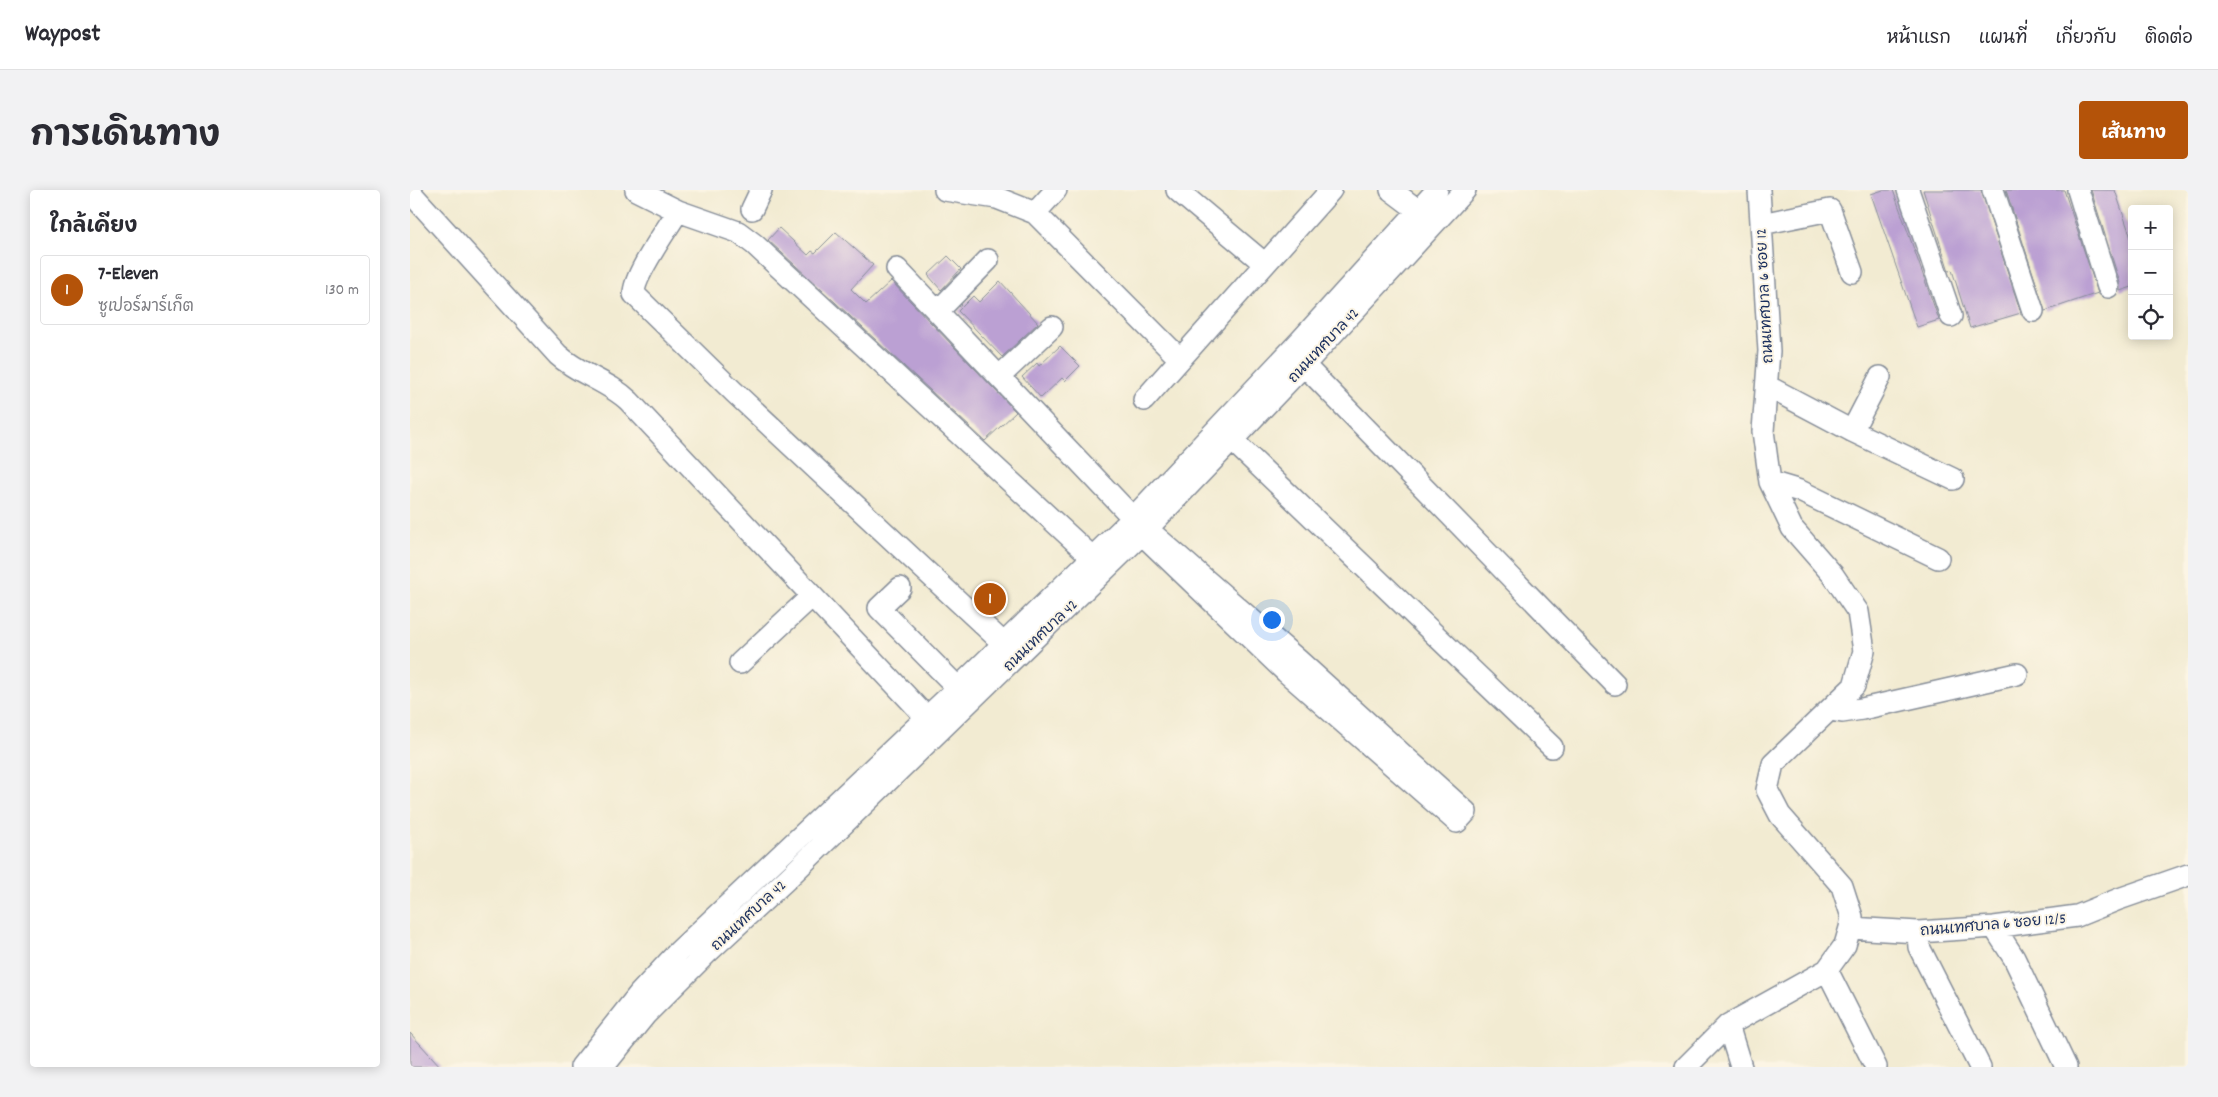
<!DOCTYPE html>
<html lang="th">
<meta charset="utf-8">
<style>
:root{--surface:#fff;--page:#f2f2f3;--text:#2b2b33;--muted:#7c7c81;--line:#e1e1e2;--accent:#b45309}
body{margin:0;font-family:Dekko,"Playpen Sans Thai",sans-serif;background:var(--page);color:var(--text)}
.controls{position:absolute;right:15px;top:15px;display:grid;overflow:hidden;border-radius:5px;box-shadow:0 2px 12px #0003}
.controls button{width:45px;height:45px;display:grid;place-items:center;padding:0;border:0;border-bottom:1px solid var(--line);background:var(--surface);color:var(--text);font:25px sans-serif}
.you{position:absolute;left:861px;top:429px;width:18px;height:18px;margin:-12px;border:4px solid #fff;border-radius:50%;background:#1a73e8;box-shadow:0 0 0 8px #1a73e833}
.badge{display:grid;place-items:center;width:32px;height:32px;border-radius:50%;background:var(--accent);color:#fff;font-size:16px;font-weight:700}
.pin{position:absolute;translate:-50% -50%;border:2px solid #fff;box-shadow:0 1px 5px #0006}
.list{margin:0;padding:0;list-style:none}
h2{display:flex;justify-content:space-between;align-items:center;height:65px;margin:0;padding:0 20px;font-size:21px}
h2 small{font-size:16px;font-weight:400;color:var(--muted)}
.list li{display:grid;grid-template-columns:32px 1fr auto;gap:15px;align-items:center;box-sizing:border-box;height:70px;margin:0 10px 10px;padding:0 10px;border:1px solid var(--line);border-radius:5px}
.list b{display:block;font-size:19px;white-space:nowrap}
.list p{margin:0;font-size:16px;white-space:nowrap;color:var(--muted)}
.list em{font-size:16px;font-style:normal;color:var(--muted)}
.icon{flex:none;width:28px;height:28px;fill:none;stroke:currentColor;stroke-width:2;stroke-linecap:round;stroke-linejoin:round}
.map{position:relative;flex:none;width:1778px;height:877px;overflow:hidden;border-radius:5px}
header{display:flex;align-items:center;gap:30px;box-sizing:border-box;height:70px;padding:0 25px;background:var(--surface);border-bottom:1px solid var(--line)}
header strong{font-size:24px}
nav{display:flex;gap:28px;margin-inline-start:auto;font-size:18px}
.intro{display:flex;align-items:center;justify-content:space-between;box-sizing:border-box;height:120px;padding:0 30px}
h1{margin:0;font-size:35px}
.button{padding:12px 22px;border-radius:5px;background:var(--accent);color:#fff;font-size:18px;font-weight:700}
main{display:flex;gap:30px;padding:0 30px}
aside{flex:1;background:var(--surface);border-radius:5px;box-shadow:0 2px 12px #0003}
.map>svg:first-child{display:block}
.building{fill:#bba0d3}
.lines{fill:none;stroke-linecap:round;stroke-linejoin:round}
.minor-casing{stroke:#868d98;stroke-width:24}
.minor{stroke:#fff;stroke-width:21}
.labels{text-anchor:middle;stroke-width:4;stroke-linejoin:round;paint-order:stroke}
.street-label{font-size:15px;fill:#1b2f5e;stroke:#fcf5e5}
</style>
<header>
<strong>Waypost</strong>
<nav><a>หน้าแรก</a><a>แผนที่</a><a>เกี่ยวกับ</a><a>ติดต่อ</a></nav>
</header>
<div class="intro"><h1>การเดินทาง</h1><a class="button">เส้นทาง</a></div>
<main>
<aside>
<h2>ใกล้เคียง<small></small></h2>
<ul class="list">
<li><span class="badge">1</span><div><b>7-Eleven</b><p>ซูเปอร์มาร์เก็ต</p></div><em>130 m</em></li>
</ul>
</aside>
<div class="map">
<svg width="1778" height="877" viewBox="0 0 1778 877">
<rect width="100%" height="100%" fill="#fcf5e5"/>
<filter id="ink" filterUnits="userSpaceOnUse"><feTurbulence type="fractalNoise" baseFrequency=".02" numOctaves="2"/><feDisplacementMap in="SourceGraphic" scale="10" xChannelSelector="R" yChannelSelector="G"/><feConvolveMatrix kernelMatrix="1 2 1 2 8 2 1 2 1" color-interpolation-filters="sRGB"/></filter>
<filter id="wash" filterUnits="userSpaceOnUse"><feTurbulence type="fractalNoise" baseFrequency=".0096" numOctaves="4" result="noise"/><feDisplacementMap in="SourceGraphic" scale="20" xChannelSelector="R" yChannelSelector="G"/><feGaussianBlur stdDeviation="1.12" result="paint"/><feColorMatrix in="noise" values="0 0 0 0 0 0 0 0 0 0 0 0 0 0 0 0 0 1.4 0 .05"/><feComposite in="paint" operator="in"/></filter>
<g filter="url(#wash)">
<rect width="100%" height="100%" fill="#f2ebd2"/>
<g id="blocks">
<!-- building -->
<path class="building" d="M1473 0H1483L1529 130 1507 137 1461 4Z
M1513 0H1571L1611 123 1560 138 1542 80 1539 81Z
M1596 0H1654L1688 103 1635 121Z
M1681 0H1705L1722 51V97L1710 101V93Z
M369 38 398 65 402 61 405 63 426 42 463 75 441 99 456 114 481 91 606 222 575 251 358 50Z
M538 66 551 79 531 100 518 85Z
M590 91 628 133 592 167 548 121 563 106 569 112Z
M650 156 670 176 655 191 652 188 631 208 612 187 627 173 629 176Z
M0 843 10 854 31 877H0Z"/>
</g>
</g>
<g filter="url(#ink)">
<use href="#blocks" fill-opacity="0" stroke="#868d98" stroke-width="1"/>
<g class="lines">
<defs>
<path id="minor" d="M226 0 268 21 328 42 344 54 683 368
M535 0 587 8 625 23 770 169
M767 0 855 74
M981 0 1009 21
M1498 0 1541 126
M1583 0 1623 121
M1668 0 1698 97
M0 2 148 165C170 185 198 191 219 211L516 527
M342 19 351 0
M268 21C258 38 223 86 224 104L324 202 594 454
M625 23 646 0
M1351 34 1420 20 1442 82
M487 79 723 328
M528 121 578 70
M894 175 1205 494
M590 186 642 137
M1357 196 1442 241 1543 289
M734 210 921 0
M1442 241 1470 187
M823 251 1142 557
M1360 292 1390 301 1528 368
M732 344 876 482 1047 632 1056 622 888 470 737 339
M490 398 469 418 548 498
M330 473 402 406
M1420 520 1432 522 1452 519 1607 484
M1584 737 1604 768 1656 877
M1440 738 1508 742 1584 737 1667 726 1709 709 1778 685
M1508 742 1509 757 1570 877
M1417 780 1466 877
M1318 835 1331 877
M171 877 229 804 269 761 548 498 723 328 891 150 1027 0
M193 877 236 824 296 764 377 689 737 339 894 175 1055 0
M1276 877 1318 835 1417 780 1435 755 1440 738 1442 727 1432 696 1370 625 1357 600 1363 574 1444 496 1454 461 1448 422 1423 385 1382 338 1360 292 1353 241 1359 161 1349 0"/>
</defs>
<!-- minor casing -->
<use href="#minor" class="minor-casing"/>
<!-- minor -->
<use href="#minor" class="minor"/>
</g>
</g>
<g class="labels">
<!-- street labels -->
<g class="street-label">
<text transform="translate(1354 106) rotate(-93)" y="5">ถนนเทศบาล 6 ซอย 12</text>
<text transform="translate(913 155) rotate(-47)" y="5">ถนนเทศบาล 42</text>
<text transform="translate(630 445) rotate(-44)" y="5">ถนนเทศบาล 42</text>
<text transform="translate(338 725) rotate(-43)" y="5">ถนนเทศบาล 42</text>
<text transform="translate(1583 734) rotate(-5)" y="5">ถนนเทศบาล 6 ซอย 12/5</text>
</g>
</g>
</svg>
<div class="controls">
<button>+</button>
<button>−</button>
<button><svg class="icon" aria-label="locate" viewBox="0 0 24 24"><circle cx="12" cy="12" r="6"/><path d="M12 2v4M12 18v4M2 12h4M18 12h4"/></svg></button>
</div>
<div class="you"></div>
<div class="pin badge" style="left:580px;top:409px">1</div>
</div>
</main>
